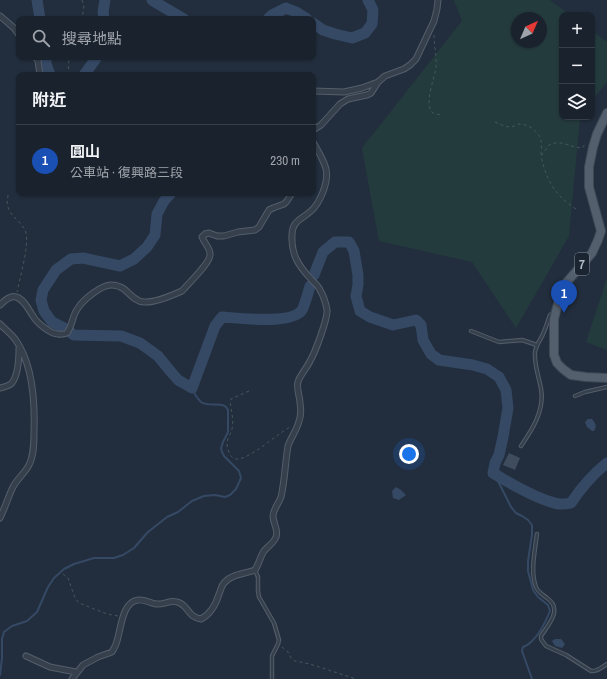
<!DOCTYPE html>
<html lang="zh-TW">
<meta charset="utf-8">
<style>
:root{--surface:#1a222e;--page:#272f3a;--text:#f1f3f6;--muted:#9fa4aa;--line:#383f4a;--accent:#ea580c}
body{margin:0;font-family:"Archivo Narrow","Noto Sans TC",sans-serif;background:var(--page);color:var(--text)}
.controls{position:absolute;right:12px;top:12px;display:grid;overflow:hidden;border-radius:8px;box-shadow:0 1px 3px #0004}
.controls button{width:36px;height:36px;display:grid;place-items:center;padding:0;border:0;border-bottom:1px solid var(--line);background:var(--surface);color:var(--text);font:20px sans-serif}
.compass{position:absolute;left:511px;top:12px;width:36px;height:36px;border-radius:50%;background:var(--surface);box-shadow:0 1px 3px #0004;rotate:44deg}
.you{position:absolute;left:409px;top:454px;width:14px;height:14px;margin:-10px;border:3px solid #fff;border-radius:50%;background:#1a73e8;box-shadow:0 0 0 6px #1a73e833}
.badge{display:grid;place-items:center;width:26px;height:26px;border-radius:50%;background:var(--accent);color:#fff;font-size:13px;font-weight:700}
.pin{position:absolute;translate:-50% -33px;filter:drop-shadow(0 1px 2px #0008)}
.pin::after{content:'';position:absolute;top:21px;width:14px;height:12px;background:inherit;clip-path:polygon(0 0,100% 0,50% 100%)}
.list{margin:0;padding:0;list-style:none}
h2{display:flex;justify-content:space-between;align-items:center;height:52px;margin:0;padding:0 16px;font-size:17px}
h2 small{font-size:13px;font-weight:400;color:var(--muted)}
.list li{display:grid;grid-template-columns:26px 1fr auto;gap:12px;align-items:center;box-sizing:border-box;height:72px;padding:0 16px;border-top:1px solid var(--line)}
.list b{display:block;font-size:15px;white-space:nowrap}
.list p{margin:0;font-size:13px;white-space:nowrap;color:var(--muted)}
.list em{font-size:13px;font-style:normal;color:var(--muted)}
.icon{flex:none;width:22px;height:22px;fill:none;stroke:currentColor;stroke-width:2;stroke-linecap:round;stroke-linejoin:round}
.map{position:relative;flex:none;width:607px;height:679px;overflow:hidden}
.search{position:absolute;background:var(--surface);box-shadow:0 1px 3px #0004;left:16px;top:16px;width:300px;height:44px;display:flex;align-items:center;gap:10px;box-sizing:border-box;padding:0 14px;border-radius:8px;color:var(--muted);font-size:15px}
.panel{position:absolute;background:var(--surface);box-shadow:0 1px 3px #0004;left:16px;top:72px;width:300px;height:124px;border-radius:8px}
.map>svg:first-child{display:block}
.green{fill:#243b3e;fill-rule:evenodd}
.water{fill:#354965}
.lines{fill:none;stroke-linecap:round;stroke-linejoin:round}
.stream{stroke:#354965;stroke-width:2}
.river{stroke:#354965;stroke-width:11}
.building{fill:#3e4c5d}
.service-casing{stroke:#545e6b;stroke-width:4.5}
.minor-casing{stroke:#545e6b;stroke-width:7}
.primary-casing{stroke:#3f4956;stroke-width:10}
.path{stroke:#42585b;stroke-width:1;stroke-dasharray:3 3;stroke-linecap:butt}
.service{stroke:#36404d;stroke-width:2.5}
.minor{stroke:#36404d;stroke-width:5}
.primary{stroke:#545f6d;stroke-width:8}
.labels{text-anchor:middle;stroke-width:4;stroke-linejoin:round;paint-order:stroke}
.shield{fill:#1b2532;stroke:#858e9c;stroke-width:1}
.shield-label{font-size:13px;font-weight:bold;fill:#b2bbc9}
</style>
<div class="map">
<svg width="607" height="679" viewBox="0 0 607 679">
<rect width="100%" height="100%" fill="#222e3d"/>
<!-- green -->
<path class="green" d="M454 0H550L570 15H562V117H580L569 236 516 328 472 262 379 241 362 148 462 21ZM517 18H541V42H517Z
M592 31 607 42V82L592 100Z
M607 278V350L586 342Z"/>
<!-- water -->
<path class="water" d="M588 419H592C596 424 597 426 594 431H592L587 427 585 422Z
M396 487 401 490 406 495 399 500 393 498 392 491Z
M555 639H561L565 644 562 648 555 646 552 641Z"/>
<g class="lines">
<!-- stream -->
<path class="stream" d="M493 473 500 485 511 507 516 513 522 516 528 520 532 525V535L528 561V571L533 590 538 597 548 605 550 611C546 621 540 634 531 642 529 644 526 646 523 647L522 651 532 679
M0 675 2 658V639L4 632 12 626 27 621 37 612 48 587 54 578 64 569 74 564 94 558H114L123 555 134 548 148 532 167 517 178 512 192 501 204 496 215 495 225 497 230 495 236 489 241 478 239 471 224 456 222 452 221 448 223 442 228 432V410C224 400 210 408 201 402 197 398 194 393 192 388"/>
<!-- river -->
<path class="river" d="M37 0 40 19
M152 0 160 5 184 19
M104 19 103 12 105 0
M268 19 272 15 286 8 296 12 307 19
M313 23 323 30 335 34 352 38 365 33 372 24 373 10 368 0
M46 57V64L50 75
M84 75 97 57
M171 193 164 201 157 214 155 235 147 247 134 259 120 266 83 258 71 259 56 270 43 290 41 300 44 311 52 322 64 328 74 335 121 336 140 343 158 356 171 372 178 380 192 388 215 326 222 317C238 318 292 325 302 310 305 305 308 293 310 286
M314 275 323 252 335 242H349L354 251 358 275V285L356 296 360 311 370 317 393 325 416 320 421 325 423 340 431 354 439 360 473 365 487 369 499 377 506 390 508 408 503 437 499 455 495 463 493 473C511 484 538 500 559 504 563 504 567 504 571 503 581 488 593 474 607 463"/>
</g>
<!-- building -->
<path class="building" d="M509 453 520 458 515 470 503 465Z"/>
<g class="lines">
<defs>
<path id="service" d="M471 331 499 342 522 340 537 345
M575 396 585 392 607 387
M521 446C532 430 545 410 541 389 539 377 534 365 535 352 536 347 538 343 541 338 545 331 547 323 550 315L553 313
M537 534C535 550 530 572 536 587 538 592 543 595 547 598 563 609 549 624 541 636V639L543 642 546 646 566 655 591 671C597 672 602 667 607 664
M255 570 258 577V591L259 597 274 623 279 640 278 644 272 656V679"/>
<path id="minor" d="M0 16 14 28 19 35
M35 57 38 61 40 75
M313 91 344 92 362 88 378 82
M313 130 321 125 340 104 348 99 367 95 371 93 378 82 385 76 404 69 410 65 416 59 434 21 437 9 438 0
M0 305C4 301 10 295 16 297 24 299 28 309 33 316 36 322 50 334 58 334 61 335 64 334 67 333 73 324 72 316 78 308 83 300 102 284 112 285 116 285 121 287 124 289 130 294 136 302 144 302 154 303 173 295 182 291 188 284 210 263 210 255 211 249 204 243 202 237L205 234 209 233 217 236H224L238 232 255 230 259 227 269 210 273 208 284 204 287 201 292 193
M0 324C5 329 11 334 15 339 33 364 35 402 34 431 34 442 34 455 29 465 25 473 17 479 13 487 8 497 5 508 0 518
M0 388C4 387 9 386 12 383 18 375 19 358 19 348
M26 656 50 667 76 672
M72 679 83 665 98 657 112 652C113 650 115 647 116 644 121 632 121 602 138 600 144 599 150 603 156 604 163 605 170 600 177 602 188 604 187 617 201 619 211 614 216 604 219 594 221 590 221 586 224 583 231 574 245 574 255 570 259 564 260 557 264 551 268 546 274 543 276 537 279 530 273 524 273 516 273 510 279 503 281 497 285 480 285 463 288 446 291 437 297 430 299 421 301 416 301 409 300 403 300 396 296 389 298 382 300 375 307 368 310 361 315 353 328 318 327 310 326 304 323 295 320 290 318 285 313 282 310 278 298 265 291 254 292 235 292 221 302 219 311 211 320 203 329 182 326 169 324 160 318 151 313 142"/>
<path id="primary" d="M607 113 597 134 593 147 589 167V187L601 231 598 240 592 253 566 283 559 300 554 319V355L557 363 563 369 571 375 586 377 607 378"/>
</defs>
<!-- service casing -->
<use href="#service" class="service-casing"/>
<!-- minor casing -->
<use href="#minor" class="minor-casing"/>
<!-- primary casing -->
<use href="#primary" class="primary-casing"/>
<!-- path -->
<path class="path" d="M82 0 84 6 82 19
M434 35C434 46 437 56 436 67 435 77 423 106 433 113 436 115 439 114 442 115
M70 75 68 65 70 57
M495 122C500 124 505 127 510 127 513 127 516 125 519 124 529 124 538 131 541 140 542 145 541 151 541 156
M8 195C8 199 6 204 8 207 11 218 23 222 26 233 29 247 20 277 17 292
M576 209C554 194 547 182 541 156L549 145 555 143H562L575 147 582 148 586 143
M249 391 231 399 230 401C231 410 234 420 232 429 231 434 227 438 227 443 227 449 230 460 238 459 251 458 277 434 290 427
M63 574 68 578 75 598 79 603 107 614 118 616
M282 647 288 652 291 658 295 661 310 664 356 679"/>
<!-- service -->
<use href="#service" class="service"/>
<!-- minor -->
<use href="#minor" class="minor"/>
<!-- primary -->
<use href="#primary" class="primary"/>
</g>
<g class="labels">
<!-- shield labels -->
<rect class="shield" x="575" y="253" width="14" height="22" rx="3"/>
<g class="shield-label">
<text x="582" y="269">7</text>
</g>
</g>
</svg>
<div class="controls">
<button>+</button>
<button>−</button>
<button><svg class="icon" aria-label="layers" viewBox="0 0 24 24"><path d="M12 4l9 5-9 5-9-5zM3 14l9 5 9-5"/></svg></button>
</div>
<svg class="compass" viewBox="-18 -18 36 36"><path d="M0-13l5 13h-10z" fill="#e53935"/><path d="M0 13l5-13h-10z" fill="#9fa4aa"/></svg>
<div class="you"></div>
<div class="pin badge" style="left:564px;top:313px;background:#1a4fb4">1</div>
<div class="search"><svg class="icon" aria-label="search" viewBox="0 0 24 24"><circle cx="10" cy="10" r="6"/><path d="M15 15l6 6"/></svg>搜尋地點</div>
<section class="panel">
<h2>附近<small></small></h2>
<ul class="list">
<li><span class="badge" style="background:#1a4fb4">1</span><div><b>圓山</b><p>公車站 · 復興路三段</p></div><em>230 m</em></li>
</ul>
</section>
</div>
